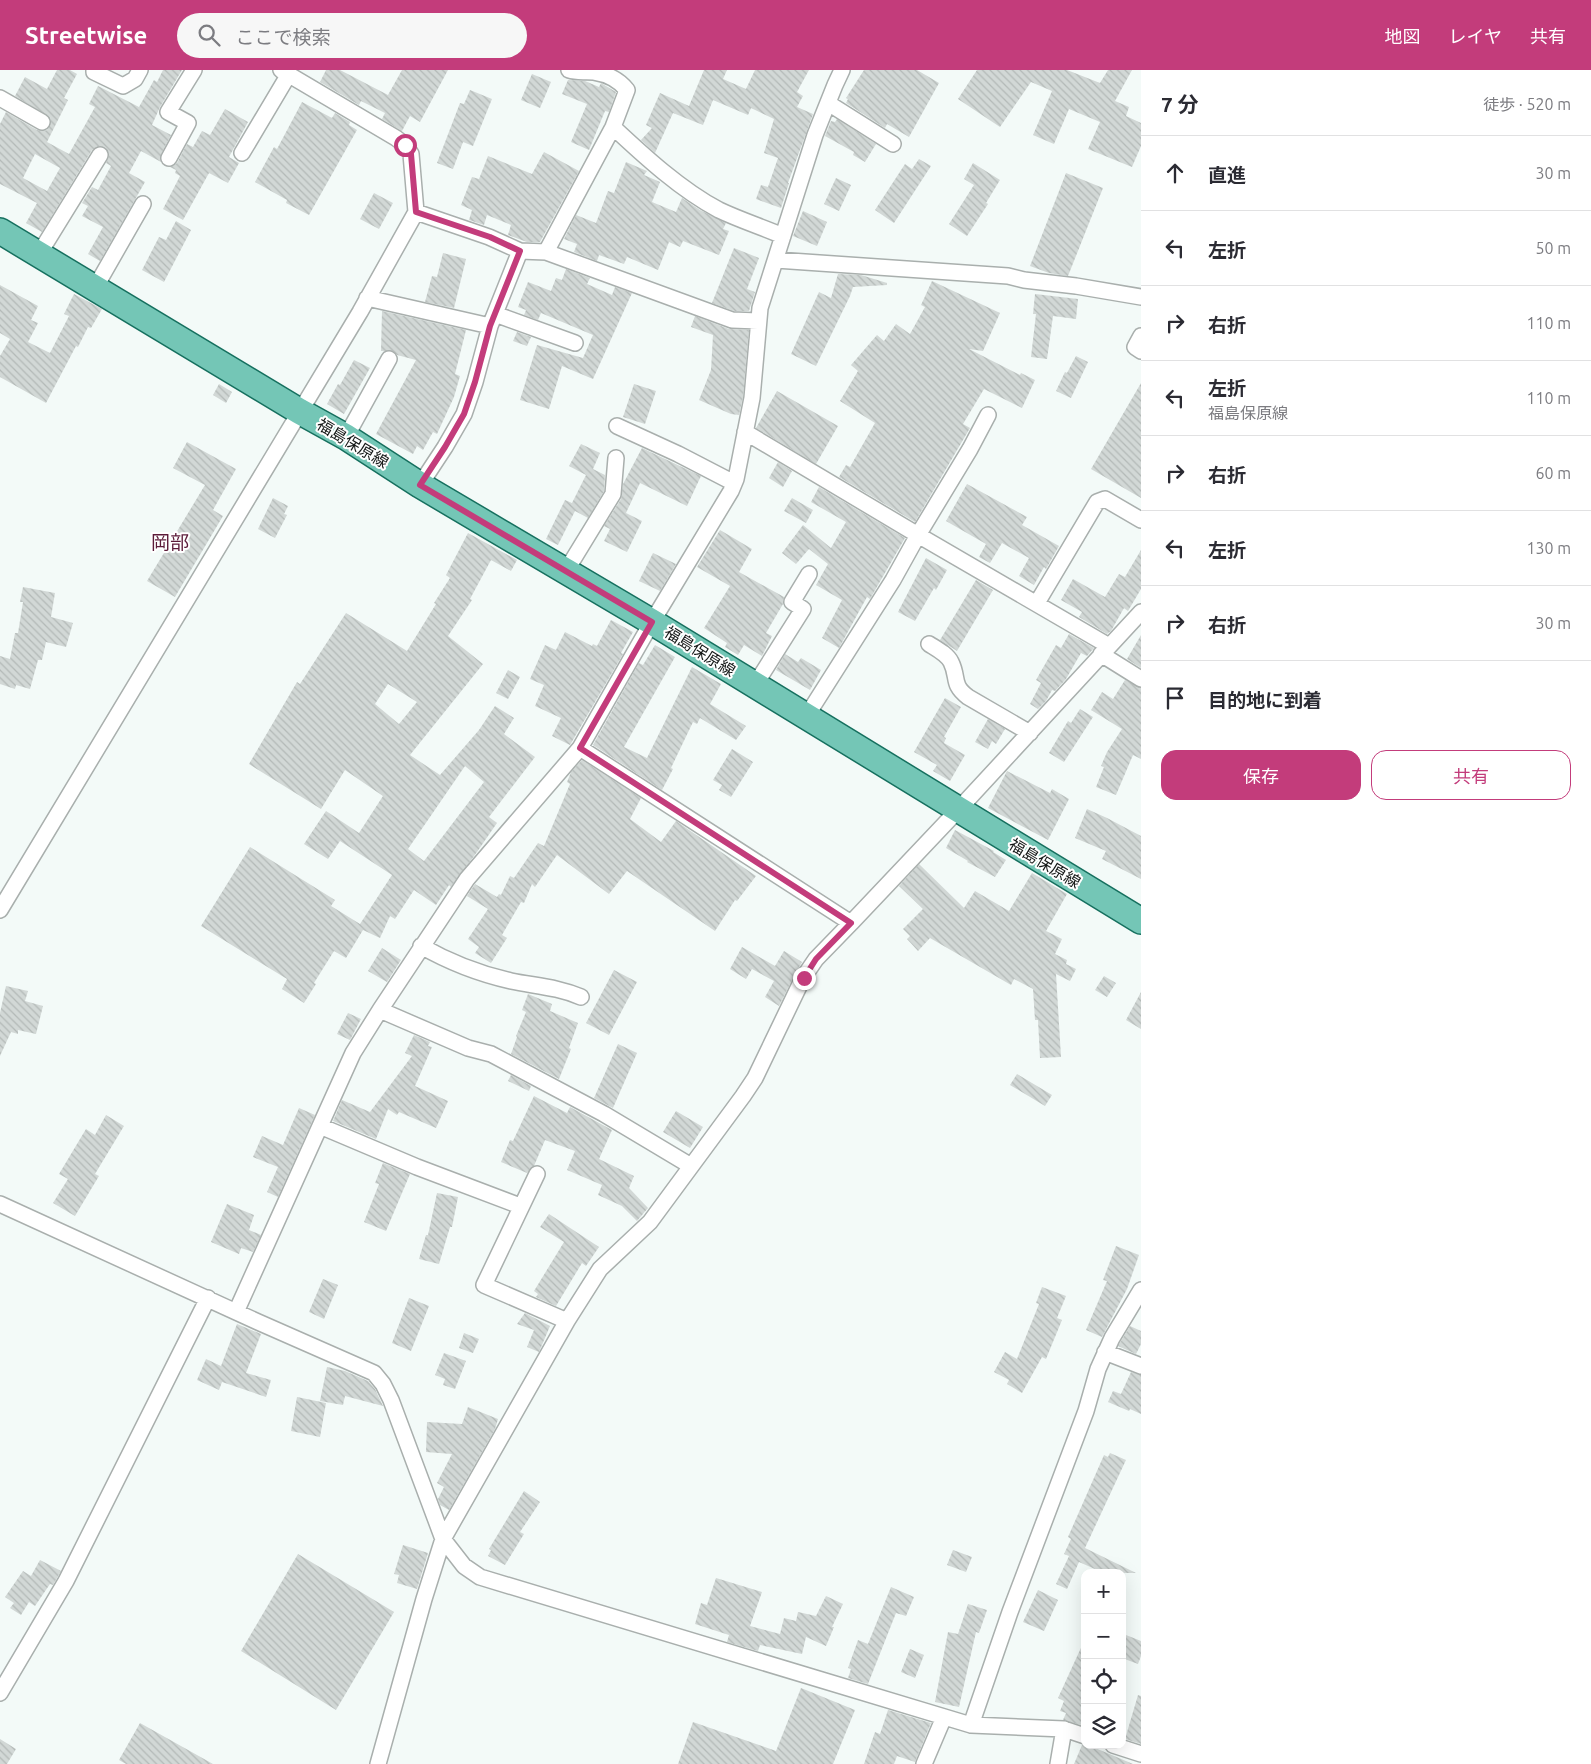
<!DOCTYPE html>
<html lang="ja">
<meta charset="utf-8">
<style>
:root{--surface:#fff;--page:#f7f7f7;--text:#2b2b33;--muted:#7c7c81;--line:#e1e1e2;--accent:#c33c7b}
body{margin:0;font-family:Ubuntu,"Noto Sans JP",sans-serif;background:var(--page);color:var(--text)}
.controls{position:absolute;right:15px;bottom:15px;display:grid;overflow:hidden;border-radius:10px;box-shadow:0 5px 20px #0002}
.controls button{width:45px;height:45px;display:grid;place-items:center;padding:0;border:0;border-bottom:1px solid var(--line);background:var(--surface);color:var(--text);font:25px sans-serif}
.stop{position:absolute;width:15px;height:15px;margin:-11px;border:4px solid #c33c7b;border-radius:50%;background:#fff}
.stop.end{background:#c33c7b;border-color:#fff;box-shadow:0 1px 5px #0008}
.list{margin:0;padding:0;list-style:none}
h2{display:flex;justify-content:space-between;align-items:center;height:65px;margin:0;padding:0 20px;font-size:21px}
h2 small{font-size:16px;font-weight:400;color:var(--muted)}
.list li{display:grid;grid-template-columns:32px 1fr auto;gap:15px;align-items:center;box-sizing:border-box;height:75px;padding:0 20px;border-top:1px solid var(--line)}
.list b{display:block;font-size:19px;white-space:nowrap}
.list p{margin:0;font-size:16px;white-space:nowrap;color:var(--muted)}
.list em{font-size:16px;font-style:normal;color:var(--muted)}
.actions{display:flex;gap:10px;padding:15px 20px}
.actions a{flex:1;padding:11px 0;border:1px solid var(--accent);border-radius:15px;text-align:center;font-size:18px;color:var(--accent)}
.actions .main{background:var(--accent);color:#fff}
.icon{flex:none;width:28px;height:28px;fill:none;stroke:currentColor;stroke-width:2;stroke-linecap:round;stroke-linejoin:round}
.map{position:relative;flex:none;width:1141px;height:1694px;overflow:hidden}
header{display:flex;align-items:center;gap:30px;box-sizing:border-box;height:70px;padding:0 25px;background:var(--accent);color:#fff}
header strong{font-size:24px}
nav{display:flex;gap:28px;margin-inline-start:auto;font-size:18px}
.search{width:350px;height:45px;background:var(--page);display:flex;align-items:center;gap:12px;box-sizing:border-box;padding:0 18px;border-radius:28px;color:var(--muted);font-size:19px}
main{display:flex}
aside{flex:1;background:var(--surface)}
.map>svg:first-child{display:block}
.building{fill:url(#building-back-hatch);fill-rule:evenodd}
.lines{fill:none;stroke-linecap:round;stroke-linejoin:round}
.minor-casing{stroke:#a9afad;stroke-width:18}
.primary-casing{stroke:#16705f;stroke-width:28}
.minor{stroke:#fff;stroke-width:15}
.primary{stroke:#74c6b6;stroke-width:25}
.route{stroke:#c33c7b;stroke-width:6}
.labels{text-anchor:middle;stroke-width:4;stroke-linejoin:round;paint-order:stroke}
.street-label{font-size:16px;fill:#141716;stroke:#fff}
.quarter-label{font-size:19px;fill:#5c1b39;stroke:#fff}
</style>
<header>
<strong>Streetwise</strong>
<div class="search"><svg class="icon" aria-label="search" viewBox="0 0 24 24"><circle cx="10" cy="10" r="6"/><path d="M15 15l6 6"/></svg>ここで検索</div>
<nav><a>地図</a><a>レイヤ</a><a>共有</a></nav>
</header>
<main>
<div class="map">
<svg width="1141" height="1694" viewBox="0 0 1141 1694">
<defs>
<pattern id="building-back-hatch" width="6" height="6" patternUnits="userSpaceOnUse" patternTransform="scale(1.25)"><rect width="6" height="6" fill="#d2d8d6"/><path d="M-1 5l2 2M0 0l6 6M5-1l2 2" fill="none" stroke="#b3b9b7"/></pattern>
</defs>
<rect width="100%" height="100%" fill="#f3faf8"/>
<!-- building -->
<path class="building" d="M57 0H70L77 4 64 28 68 30 47 72 69 84 95 37 89 34 98 16 139 37 154 10 157 12 163 0H182L160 37 152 55 171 65 161 84V92L141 81 129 103 145 112 100 191 88 184 103 157 82 146 88 136 82 133 92 117 98 120 111 96 106 93 109 85 105 77 100 76 92 80 42 162 26 153 37 133 0 114V54L6 42 37 60 43 61 47 60 51 52 50 47 15 26 25 7 47 19ZM35 84 60 98 47 121 23 108Z
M326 0H340L388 25 402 0H448L420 52 410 46 402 61 382 49 385 43 361 31 359 35 320 12Z
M704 0H727L723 9 746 19 755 0H809L797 22 803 26 797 37 813 44 788 113H789L781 138 756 129 761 115 768 117 778 88 764 83 774 49 751 38 748 45 713 30 703 55 673 43 655 83 641 70 652 58 646 55 660 23 689 36Z
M864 0H917L939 13 909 67 887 54 885 58 846 33 848 29 846 28Z
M977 0H1067L1100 13 1108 0H1132L1115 31 1129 37 1126 46 1141 53V76L1132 97 1088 79 1100 52 1069 39 1054 74 1033 65 1052 21 1031 12 1000 57 958 29Z
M532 4 551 12 540 38 521 30Z
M568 10 585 11 599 17 601 13 616 22 609 42 605 41 589 80 571 72 587 34 562 24Z
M470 20 492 29 473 76 463 72 453 99 437 93 460 33 464 34Z
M302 32 332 48 335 43 350 52 349 55 357 60 309 145 286 133 287 130 255 112 274 77 277 79Z
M225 39 248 52 229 87 239 93 228 113 209 103 183 150 163 139 180 106 175 103 176 100 170 97 177 93 187 74 193 77 202 61 210 65Z
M837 49 876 74 865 92 853 85 854 82 825 66 831 51 835 52Z
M544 82 579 101 540 172H527L508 165 511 155 487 145 484 155 469 150 472 140 461 135 472 107 479 109 488 86 532 104Z
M919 89 931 96 894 153 875 140 905 94 912 99Z
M626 92 647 101 644 105 660 112 652 132 676 142 682 128 700 140 726 153 723 159 729 161 719 185 683 171 680 177 669 172 658 200 627 187 624 194 599 185 597 191 574 182 577 174 564 169 576 145 596 153 608 121 614 123Z
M973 93 1000 110 986 133 988 134 967 166 949 154 974 115 964 109Z
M1066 103 1103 118 1068 206 1049 203 1030 196Z
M836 108 851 115 839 141 824 134Z
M374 123 393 133 379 159 360 149Z
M803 141 827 152 817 176 793 166Z
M176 151 191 160 164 212 142 200 159 167 166 170Z
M734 178 759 188 747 219 755 222 749 241H734L712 233Z
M443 183 466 189 454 238 425 232 432 206 437 207Z
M566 199 590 208 587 214 612 225 615 217 632 223 593 309 562 296 549 339 520 330 537 275 583 288 593 265 541 243 538 250 524 245 526 240 518 237 528 212 551 221 556 208 562 210Z
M838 204 861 205 887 213V215L853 217 850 226 816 296 791 284 819 222 831 228Z
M932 211 1000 243 983 281 969 279 1020 305 1021 303 1035 310 1022 338 984 319 963 354 970 358 915 452 839 407 846 395 850 397 875 353 840 331 858 301 851 295 877 265 884 271 896 254 910 264 925 237 921 235Z
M0 215 38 236 31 250 38 253 28 272 50 283 69 246 64 244 74 224 102 239 91 258 88 257 78 277 76 276 46 333 0 307V286L10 269 0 263Z
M1035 224 1078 229 1076 249 1053 246 1047 289 1031 287 1036 244H1033Z
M382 241 466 260 455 304 460 306 454 327 437 364 433 362 423 380 417 376 413 384 376 364 416 290 397 285 393 281H381Z
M695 246 729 259 749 260 743 327 739 345 731 344 699 330 711 300 713 265 691 257Z
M517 262 531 267 527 276 513 271Z
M1076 286 1088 292 1071 328 1056 321 1065 302 1067 303Z
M354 290 370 298 344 344 327 334 338 314 340 315Z
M1141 313V428L1091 399Z
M219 314 232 322 226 333 213 325Z
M634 314 656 321 645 354 623 347Z
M777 321 838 356 816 394 756 358Z
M187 372 236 399 213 440 223 446 175 527 147 511 205 415 173 398Z
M581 374 600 383 593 399 605 405 604 421 588 448 575 441 558 475 546 469 565 430 572 433 586 405 569 396Z
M642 378 701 406 687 436 640 413 626 443 642 451 627 482 604 471 610 459 604 456 621 429 623 414Z
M778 392 792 401 783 417 769 408Z
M967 414 1027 447 1022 455 1059 476 1046 499 1044 497 1034 515 1019 506 1029 488 1002 473 990 493 979 487 986 474 946 451Z
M819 417 905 468 870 529 867 527 839 578 822 568 842 530 816 515 828 494 809 479 796 494 782 483 803 455 831 478 846 452 811 432Z
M273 428 288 436 284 444 287 445 275 468 258 459Z
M792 428 813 440 806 453 784 441Z
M720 460 752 479 739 502 784 527 783 534 766 563 772 566 762 586 744 575 738 585 725 577 727 573 704 558 730 516 697 497Z
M468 463 517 490 511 501 491 490 470 529 472 530 448 566 483 594 410 685 440 705 479 660 495 636 514 648 504 664 535 687 489 747 497 753 477 782 451 817 449 815 436 835 414 820 395 849 390 846 380 868 363 860 346 888 334 881 314 913 316 914 304 933 282 919 287 909 201 856 250 777 335 830 331 836 360 854 392 805 340 771 328 789 304 774 326 741 359 763 383 726 345 700 321 739 249 694 297 612 300 614 346 543 407 581 436 534 434 533 450 508 446 505ZM388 614 417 632 399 654 375 634ZM465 696 484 712 424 791 408 779Z
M1141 480V519L1128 541 1124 538 1111 561 1107 564 1079 547 1082 542 1061 530 1073 509 1105 527 1119 504 1125 507Z
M653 483 676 494 660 521 639 511Z
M926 488 947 500 936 520 934 518 915 551 898 542Z
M976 510 993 520 957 581 940 570Z
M23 517 55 523 51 547 73 553 66 577 46 572 42 590H38L30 619 16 615 15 619 0 614V586L10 589 15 563H18L23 532H20Z
M611 550 633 562 621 583 623 584 570 675 552 666 561 648 535 636 544 615 530 609 545 575 556 580 565 562 592 576 593 574 597 576Z
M1069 564 1094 578 1087 586 1081 583 1066 609 1055 621 1052 620 1046 631 1038 639 1030 634 1041 613 1036 610 1056 575 1061 578Z
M1141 565V598L1127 589Z
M655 575 675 587 624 677 647 688 692 597 721 614 710 634 746 656 736 670 700 648 697 654 693 652 671 698 673 699 662 720 593 675 639 593 643 595Z
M785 584 798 592 801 588 821 600 810 620 776 600Z
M508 600 520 607 508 629 496 623Z
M1125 610 1141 618V689L1133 685 1116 725 1096 717 1104 697 1101 696 1107 682 1122 659 1091 640 1102 622 1113 629Z
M945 628 961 637 944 667 946 668 944 673 965 685 950 711 933 701 937 695 914 682Z
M1080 639 1093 647 1064 692 1049 683 1068 651 1071 653Z
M988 649 1005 659 996 674 992 671 988 679 975 672Z
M732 679 753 692 731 727 719 720 722 715 713 710Z
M582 690 641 728 630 749 661 772 676 751 756 806 737 831 735 830 715 861 627 801 609 824 557 785 535 817 532 814 524 833 521 832 502 865 507 868 491 893 475 883 479 877 468 869 488 839 467 826 475 814 497 827 499 824 501 825 510 806 514 808 538 773 544 776 570 714 567 712 571 702Z
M1007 701 1050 723 1052 719 1069 729 1048 770 988 738Z
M1087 739 1107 748 1141 766V809L1102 789 1106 781 1075 768Z
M955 760 994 781 993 782 1006 790 995 807 967 792 968 791 946 778Z
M919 794 964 838 975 821 1009 841 1032 803 1067 824 1046 861 1062 869 1055 884 1067 890 1066 894 1076 899 1070 911 1056 904 1061 987 1040 988 1038 950H1035L1033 919 1014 909 1011 915 930 868 918 881 907 869 910 866 903 859 923 839 899 816Z
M742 877 775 896 784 881 802 892 795 904 779 936 765 927 774 911 752 899 746 909 730 899Z
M382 878 401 890 387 912 368 901Z
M614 900 637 912 609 965 586 953Z
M1104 906 1116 913 1107 927 1095 920Z
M6 916 28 921 25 931 43 936 36 964 18 960V964L11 962 0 986V943Z
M1141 922V959L1126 950Z
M528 924 552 934 550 941 578 953 569 978 571 979 559 1009 511 984 517 967 516 966 526 942 522 940Z
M348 943 361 949 350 970 337 964Z
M414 965 430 972 428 976 432 977 415 1016 448 1031 436 1058 399 1042 397 1045 388 1039 376 1069 333 1051 342 1030 370 1042 412 986 405 983Z
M618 974 637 983 613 1038 594 1028Z
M1017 1004 1052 1025 1045 1036 1010 1015Z
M511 1005 531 1016 529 1021 508 1011Z
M534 1026 567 1043 570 1037 612 1060 599 1089 634 1106 629 1118 648 1138 637 1151 622 1136 598 1125 602 1115 567 1100 575 1081 545 1070 534 1096 527 1103 501 1092 510 1070 513 1071Z
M299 1038 315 1045 278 1127 267 1122 278 1097 253 1087 262 1066 283 1075Z
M676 1041 703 1057 690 1078 663 1062Z
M106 1045 124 1056 95 1104 99 1106 75 1146 53 1133 68 1109 59 1104 86 1059 95 1065Z
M383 1093 410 1104 386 1161 364 1152 379 1114 375 1113Z
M437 1123 458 1127 452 1157H450L439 1194 419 1189 426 1165H428Z
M227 1134 254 1145 249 1160 261 1165 253 1182 241 1178 239 1184 211 1172Z
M549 1144 599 1177 586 1196 582 1193 556 1236 536 1227 538 1224 534 1221 564 1172 540 1157Z
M1116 1176 1139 1185 1127 1219 1102 1267 1086 1260 1107 1211 1103 1210Z
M323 1209 338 1215 324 1249 309 1242Z
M1042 1217 1066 1226 1057 1248 1062 1250 1046 1289 1042 1287 1022 1323 1007 1314 1009 1310 994 1302 1005 1282 1017 1289 1039 1234 1036 1233Z
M409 1228 429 1236 411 1281 392 1273Z
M525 1243 550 1256 539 1282 527 1277 534 1260 517 1254Z
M237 1254 261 1264 246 1303 271 1310 266 1327 222 1312 219 1320 197 1310 206 1289 221 1296Z
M1130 1256 1141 1261V1274L1136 1284 1118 1276Z
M464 1263 479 1269 473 1283 459 1278Z
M444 1283 466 1291 455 1319 443 1315 445 1309 435 1305Z
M327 1297 345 1301 368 1311 375 1319 383 1336 345 1326 343 1335 320 1331Z
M1131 1302 1141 1305V1344L1130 1339 1129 1341 1108 1332 1113 1321 1121 1324Z
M297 1327 326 1333 320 1367 291 1361Z
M468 1337 498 1349 495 1359 449 1440 440 1435 438 1429 444 1417 437 1413 452 1384 426 1382 427 1352 462 1354Z
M1110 1383 1126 1390 1085 1478 1136 1503H1104L1079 1492 1067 1519 1056 1514 1069 1486 1064 1484 1071 1469 1068 1467 1104 1385 1108 1387Z
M524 1421 540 1432 520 1462 524 1464 505 1495 488 1486 491 1480 489 1479Z
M403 1475 428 1483 417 1519 397 1513 399 1505 394 1504Z
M953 1480 972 1487 966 1502 947 1495Z
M298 1484 394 1542 336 1640 241 1581Z
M40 1490 61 1501 53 1515 50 1514 35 1536 29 1532 21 1545 10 1538 14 1533 5 1527 23 1501 31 1506Z
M716 1508 762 1522 750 1556 780 1564 784 1548 796 1551 798 1542 816 1546 826 1526 843 1534 832 1557H834L826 1576 806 1567 802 1584 760 1575 758 1581 727 1572 729 1565 695 1554 701 1533 707 1535Z
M891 1517 914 1527 906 1546 896 1543 868 1614 848 1608 851 1599 848 1598 858 1570 868 1574Z
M1038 1520 1058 1530 1044 1561 1023 1552Z
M968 1534 987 1540 979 1563 976 1562 959 1637 935 1632 948 1562 958 1564Z
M1126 1565 1141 1571V1586L1138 1594 1122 1588V1575Z
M1085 1569V1656L1063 1650 1066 1643 1060 1641 1064 1631 1058 1628Z
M910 1579 924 1585 915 1608 901 1602Z
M801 1618 855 1640 833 1694H678L693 1652 776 1681Z
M1138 1625 1141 1626V1674L1125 1669Z
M888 1640 931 1653 915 1692 897 1686 894 1694H864L875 1662 880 1664Z
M140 1653 213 1694H126L119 1690Z
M0 1669 16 1679 7 1694H0Z
M1082 1675H1088L1133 1694H1074Z"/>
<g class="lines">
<defs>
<path id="minor" d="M94 0V2L123 16 135 9 140 0
M0 28 42 52
M828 33 893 74
M613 57C644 86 681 120 719 140 740 150 762 157 783 166
M242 83 289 4
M169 88 188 53 168 42 194 0
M416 142 489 167 520 181
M546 182 613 57 627 20C619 10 607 4 594 2 585 1 578 3 569 0
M39 184 100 85
M776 190 1008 206 1024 210 1076 216 1141 227
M95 218 143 134
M367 228 490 256
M495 244 575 273
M1141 266 1135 277 1141 281
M617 356 678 384 734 413
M745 362 918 465 1109 576
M346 367 389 289
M420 415 445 377 464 344 475 312 490 256 520 181 546 182 732 250 758 251
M566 501 613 424 616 388
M1037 533 1097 432 1105 429 1141 450
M929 574C937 579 947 584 951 592 959 608 951 614 968 627L1030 663
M1101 584 1141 609
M755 615 803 539 792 532 809 504
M806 647 893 510 918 465 970 379 988 345
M0 840 360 242 416 142 411 84 405 75 396 68 281 0
M851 853 958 740 1141 542
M421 876C449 892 480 904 511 911 535 916 558 917 581 927
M380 940 468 978 491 984 604 1044 691 1096
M320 1056 417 1097 520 1136
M537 1104 484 1215 567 1251
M0 1134 258 1252 374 1303 383 1314 391 1330 443 1469 464 1496 480 1507 971 1655 1064 1659 1085 1666
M236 1242 353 983 380 940 467 809 580 678 652 552 731 421 736 409 752 328 760 238 815 65 835 15 842 0
M1105 1282 1141 1296
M0 1623 66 1511 208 1228
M971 1655 1010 1542 1086 1341 1098 1299 1112 1268 1141 1220
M1113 1675 1141 1684
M378 1694 424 1529 443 1469 567 1251 600 1199 650 1152 743 1026 755 1008 803 908 816 889 851 853 580 678
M924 1694 944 1647
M1058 1694 1064 1659"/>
<path id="primary" d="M0 161 299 341 346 367 420 415 652 552 1141 851"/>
</defs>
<!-- minor casing -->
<use href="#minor" class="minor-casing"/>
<!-- primary casing -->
<use href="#primary" class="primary-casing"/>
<!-- minor -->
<use href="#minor" class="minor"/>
<!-- primary -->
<use href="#primary" class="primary"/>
</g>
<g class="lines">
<!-- route -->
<path class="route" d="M405 75 411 84 416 142 490 167 520 181 490 256 475 312 464 344 445 377 420 415 652 552 580 678 851 853 816 889 804 908"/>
</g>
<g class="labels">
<!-- street labels -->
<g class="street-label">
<text transform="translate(353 373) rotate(31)" y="6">福島保原線</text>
<text transform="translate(700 581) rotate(32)" y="6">福島保原線</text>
<text transform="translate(1045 793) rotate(31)" y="6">福島保原線</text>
</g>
<!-- quarter labels -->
<g class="quarter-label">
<text x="170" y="479">岡部</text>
</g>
</g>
</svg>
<div class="controls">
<button>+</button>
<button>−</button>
<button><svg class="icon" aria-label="locate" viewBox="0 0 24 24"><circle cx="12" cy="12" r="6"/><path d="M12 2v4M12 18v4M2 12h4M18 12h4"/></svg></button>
<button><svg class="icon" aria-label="layers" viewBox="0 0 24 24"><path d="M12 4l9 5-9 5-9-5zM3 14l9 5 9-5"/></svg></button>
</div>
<div class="stop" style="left:405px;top:75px"></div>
<div class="stop end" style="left:804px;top:908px"></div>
</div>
<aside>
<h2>7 分<small>徒歩 · 520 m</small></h2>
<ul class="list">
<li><svg class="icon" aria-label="ahead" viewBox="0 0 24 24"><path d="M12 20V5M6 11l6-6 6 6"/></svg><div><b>直進</b></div><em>30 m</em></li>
<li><svg class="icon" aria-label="left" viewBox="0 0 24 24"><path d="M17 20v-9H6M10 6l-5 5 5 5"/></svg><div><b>左折</b></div><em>50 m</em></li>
<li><svg class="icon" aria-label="right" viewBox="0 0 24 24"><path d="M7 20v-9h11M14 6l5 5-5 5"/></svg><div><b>右折</b></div><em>110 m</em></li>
<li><svg class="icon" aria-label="left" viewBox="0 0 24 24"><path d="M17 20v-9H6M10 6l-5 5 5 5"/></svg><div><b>左折</b><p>福島保原線</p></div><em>110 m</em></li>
<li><svg class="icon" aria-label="right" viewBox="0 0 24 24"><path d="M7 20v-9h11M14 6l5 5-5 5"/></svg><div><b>右折</b></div><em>60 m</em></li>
<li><svg class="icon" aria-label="left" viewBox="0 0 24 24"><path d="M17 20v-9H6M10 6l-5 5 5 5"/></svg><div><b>左折</b></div><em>130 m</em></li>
<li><svg class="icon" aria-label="right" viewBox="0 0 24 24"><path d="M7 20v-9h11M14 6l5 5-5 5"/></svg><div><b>右折</b></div><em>30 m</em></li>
<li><svg class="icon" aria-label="arrive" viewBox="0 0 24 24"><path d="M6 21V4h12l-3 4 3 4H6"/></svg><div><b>目的地に到着</b></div></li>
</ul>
<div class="actions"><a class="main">保存</a><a>共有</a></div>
</aside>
</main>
